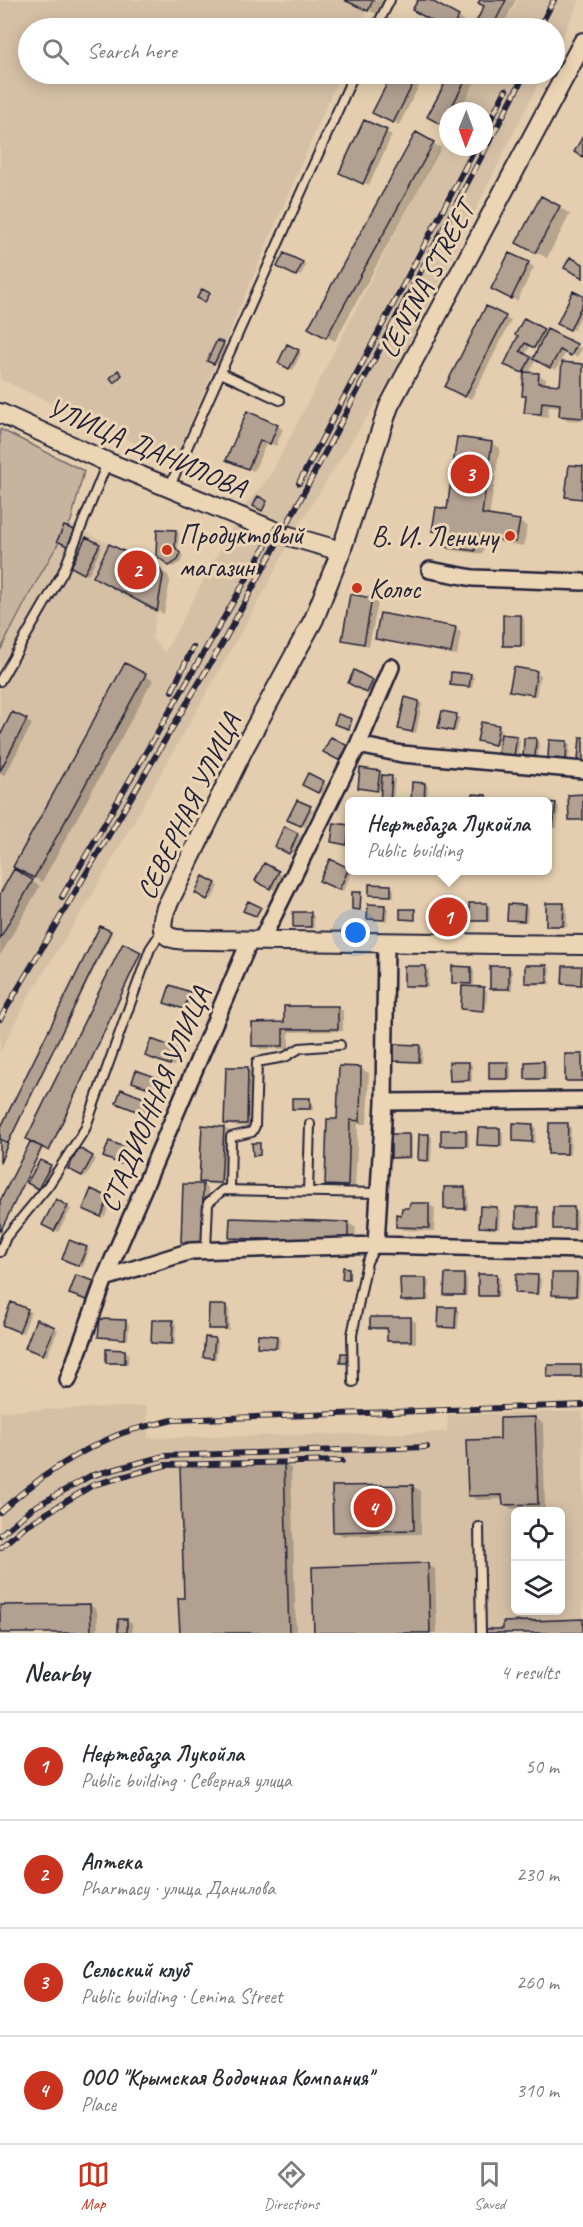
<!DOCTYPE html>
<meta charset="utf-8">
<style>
:root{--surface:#fff;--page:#f2f2f3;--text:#2b2b33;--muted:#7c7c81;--line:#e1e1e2;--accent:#c8321e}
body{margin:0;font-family:Caveat,sans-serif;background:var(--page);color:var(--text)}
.controls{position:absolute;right:18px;bottom:18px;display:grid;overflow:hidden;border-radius:9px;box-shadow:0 3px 15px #0003}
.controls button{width:54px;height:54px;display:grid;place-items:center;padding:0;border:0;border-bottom:2px solid var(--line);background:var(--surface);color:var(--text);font:30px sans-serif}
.compass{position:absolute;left:439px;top:102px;width:54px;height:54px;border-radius:50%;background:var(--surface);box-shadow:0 3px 15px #0003;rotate:181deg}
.you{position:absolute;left:356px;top:933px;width:21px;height:21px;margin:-15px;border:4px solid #fff;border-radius:50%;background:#1a73e8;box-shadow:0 0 0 9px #1a73e833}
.badge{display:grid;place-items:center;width:39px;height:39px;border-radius:50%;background:var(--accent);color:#fff;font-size:20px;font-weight:700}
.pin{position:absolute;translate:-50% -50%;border:3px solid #fff;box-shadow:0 2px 6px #0006}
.popup{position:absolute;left:345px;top:797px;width:207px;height:78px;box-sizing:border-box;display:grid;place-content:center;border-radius:9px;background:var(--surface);filter:drop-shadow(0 2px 4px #0005);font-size:20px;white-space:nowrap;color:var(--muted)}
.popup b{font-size:22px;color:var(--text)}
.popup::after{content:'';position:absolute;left:50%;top:100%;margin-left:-12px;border:12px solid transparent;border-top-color:var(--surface)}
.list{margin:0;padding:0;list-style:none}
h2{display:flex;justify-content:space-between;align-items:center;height:78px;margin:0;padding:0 24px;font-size:26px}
h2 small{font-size:20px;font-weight:400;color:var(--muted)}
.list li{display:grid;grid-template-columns:39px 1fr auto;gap:18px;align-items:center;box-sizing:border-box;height:108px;padding:0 24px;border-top:2px solid var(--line)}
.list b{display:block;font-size:22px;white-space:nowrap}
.list p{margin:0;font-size:20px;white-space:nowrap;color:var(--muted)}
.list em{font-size:20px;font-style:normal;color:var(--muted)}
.icon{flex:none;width:33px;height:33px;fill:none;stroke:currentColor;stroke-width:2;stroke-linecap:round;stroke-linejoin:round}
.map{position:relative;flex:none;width:583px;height:1633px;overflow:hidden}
.search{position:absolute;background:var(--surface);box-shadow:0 3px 15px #0003;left:18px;right:18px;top:18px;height:66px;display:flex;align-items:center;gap:15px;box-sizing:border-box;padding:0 21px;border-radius:33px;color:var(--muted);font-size:22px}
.sheet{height:510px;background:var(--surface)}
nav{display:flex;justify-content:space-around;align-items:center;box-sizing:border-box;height:84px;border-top:2px solid var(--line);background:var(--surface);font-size:16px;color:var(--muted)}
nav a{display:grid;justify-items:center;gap:3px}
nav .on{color:var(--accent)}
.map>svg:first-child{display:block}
.built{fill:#d5c0a6;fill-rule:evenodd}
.green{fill:#c8b49e;stroke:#756b6c;stroke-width:1.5}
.shadow{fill:#0003;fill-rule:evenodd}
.building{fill:#b2a091;stroke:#22223b;stroke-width:1.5}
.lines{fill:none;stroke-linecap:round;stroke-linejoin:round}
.service-casing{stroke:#22223b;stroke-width:12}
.minor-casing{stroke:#22223b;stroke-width:20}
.tertiary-casing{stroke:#22223b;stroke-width:22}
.service{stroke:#ecd5b4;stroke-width:8}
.minor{stroke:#ecd5b4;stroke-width:15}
.tertiary{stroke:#ecd5b4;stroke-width:18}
.rail-casing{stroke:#22223b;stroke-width:6}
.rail{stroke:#ecd5b4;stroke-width:4;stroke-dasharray:11;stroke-linecap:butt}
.poi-dot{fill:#c8321e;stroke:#ecd5b4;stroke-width:2}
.labels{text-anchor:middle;stroke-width:6;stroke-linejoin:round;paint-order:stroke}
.street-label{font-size:28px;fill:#22223b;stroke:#ecd5b4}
.poi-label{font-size:28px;fill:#22223b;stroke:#ecd5b4;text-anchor:start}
</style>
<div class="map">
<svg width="583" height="1633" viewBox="0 0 583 1633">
<rect width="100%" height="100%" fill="#e4ceaf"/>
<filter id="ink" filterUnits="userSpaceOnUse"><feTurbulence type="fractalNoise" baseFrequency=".0167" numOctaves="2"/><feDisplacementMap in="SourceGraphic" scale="12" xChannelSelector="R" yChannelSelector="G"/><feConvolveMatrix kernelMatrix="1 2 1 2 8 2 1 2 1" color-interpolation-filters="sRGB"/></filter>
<g filter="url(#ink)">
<!-- built -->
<path class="built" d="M0 0H372L359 28H28V74H340L174 461 0 379Z
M518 0H580L555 51 554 28H503Z
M479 74H543L394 374 295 531 265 590 91 897 29 996 0 1052V648L63 521 160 569 163 576 152 638 165 652 242 509 270 476 448 130V147H484V111H458Z
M147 1406 148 1441V1438L447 1432 448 1415 583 1411V1633H0V1411ZM516 1512H560V1610H516Z"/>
<!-- green -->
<path class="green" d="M0 429 84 471 71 521 31 591 0 651Z"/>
<!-- shadow -->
<path class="shadow" d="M345 0H383L377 14Z
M419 0H427L464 21 460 28H447L414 10Z
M481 0H516L502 28H475L486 6Z
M393 74H425L399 125 374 112Z
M452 74H479L459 111H448V127L429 117Z
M365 122 392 135 369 185 347 175Z
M416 134 441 148 335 341 310 328Z
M559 207 570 214 547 258 530 249Z
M285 255 306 265 300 276 279 266Z
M528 263 534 267 517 301 499 292Z
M583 298V311L574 330 559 323Z
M487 309 511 321 471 399 447 387Z
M524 320 582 349 577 357 566 352 556 370 536 359 529 374 538 375 546 379V385L562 386 583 365V421L568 420 561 416V407L549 406 548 417 534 416 526 412 527 397 523 395 525 373 506 365 520 336ZM531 345 540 350 535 360 525 355Z
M218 342 226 346 218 365 209 361Z
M288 346 301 353 293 370 280 363Z
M248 413 283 429 276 446 267 442 254 471 233 462Z
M459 438 492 443 500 448 489 517 519 522 527 526 524 546 485 540 483 554 450 550 442 545 444 535 434 530 448 510Z
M570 466 583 468V500L567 497Z
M65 528 77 534 71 547 59 541Z
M176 531 179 533 178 550 183 556 181 562 173 567 170 565Z
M87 539 102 547 88 575 73 567Z
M160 570 168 575 170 581 164 614 102 581Z
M352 596 372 600 378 603 369 646 349 642 343 639Z
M521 616 524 618 525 647H508L505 645Z
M455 629 461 632 457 655 382 641 377 638Z
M125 665 153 680 42 882 15 866Z
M515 669 540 675 536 696 514 692Z
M354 672 376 683 371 693 350 683Z
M470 675 474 677 472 688 452 684Z
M419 702 422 704 416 733 403 730Z
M13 714 32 724 5 775 0 773V739Z
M456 716 460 718 456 732 440 727Z
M498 727 502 729 500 735 520 740 517 757 503 755 500 753 501 746 478 740Z
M536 740 539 742 538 762 525 759Z
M567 742 570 744 569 760 549 757Z
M379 772 383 774 382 777 395 779 393 802 381 801 382 792 359 787Z
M309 775 326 784 322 794 304 785Z
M425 784 428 786 427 802 413 800Z
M298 802 313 810 305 827 289 819Z
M547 803 559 806 557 828 547 827Z
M335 824 349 827V846L333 842Z
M285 828 301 836 293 854 277 846Z
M330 861 352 872 343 891 321 881Z
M264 865 282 875 274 890 257 880Z
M15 872 40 886 0 956V897Z
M204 878 219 886 211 900 197 893Z
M391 887 394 889V897L374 896 370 894Z
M361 894V909H355Z
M487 904 490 906V922H475L471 920Z
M563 905 567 907V927H551L548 925Z
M384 906 388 908 387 921 369 919Z
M524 906 528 908 527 922 509 920Z
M455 909 459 911V920L440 921 437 918Z
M310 914 314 916V928H298L294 926Z
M100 928 112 933 8 1144 0 1166V1132Z
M124 945 141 954 50 1150 44 1147 8 1214 0 1235V1204L32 1141Z
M546 966 550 968V984L530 985 527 983Z
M425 967 429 969 428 988 409 987 406 985Z
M471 968 474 970V985L457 984 453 982Z
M509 968 512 970V990H495L491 988Z
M581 968 583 969V986L564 983Z
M483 989 487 991 486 1012 462 1008Z
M189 993 193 995 187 1010 169 1004Z
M338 1008 343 1011V1031L289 1032V1049H260L254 1045 285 1024Z
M152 1041 179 1052 174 1066 150 1057Z
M419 1046 423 1048 422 1063 399 1062 395 1060Z
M581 1055 583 1056V1082H570L566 1080Z
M468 1063 472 1065V1082H455L451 1080Z
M544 1063 547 1065V1080H530L526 1078Z
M508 1064 511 1066V1080H494L490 1078Z
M247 1068 253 1072 252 1127 232 1126 226 1123Z
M361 1069 369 1073 367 1124H358L355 1190 334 1189 327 1185Z
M137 1072 161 1082 158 1091 137 1083Z
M309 1100 313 1102V1110H297L293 1108Z
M153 1103 157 1105 152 1117 121 1104Z
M532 1125 536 1127 535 1143 518 1142 514 1140Z
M568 1125 571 1127 570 1155H553L550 1153Z
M224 1128 229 1131 226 1185 206 1184 200 1181Z
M500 1130 503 1132V1147L482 1146 479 1144Z
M466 1131 469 1133V1147H446L443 1145Z
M409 1135 412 1137V1159H396L393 1157Z
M428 1135 432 1137 431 1162 423 1161 420 1159Z
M110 1143 130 1152 124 1165 108 1158Z
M80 1150 96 1159 86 1177 70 1168Z
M40 1162 53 1168 42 1190 29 1183Z
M202 1185 208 1189 207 1245H189L183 1242Z
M465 1189 468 1191V1210H449L445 1208Z
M92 1191 112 1200 105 1217 88 1210Z
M57 1201 71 1209 58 1232 44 1224Z
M429 1205 435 1208 434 1231 403 1230 397 1226 403 1216Z
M496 1208 500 1210 499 1229 481 1226Z
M537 1209 541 1211V1228H521L517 1226Z
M574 1209 577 1211V1230H558L554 1228Z
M348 1223 356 1228 355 1246 239 1242 231 1238Z
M86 1248 89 1250 83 1267 67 1261Z
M576 1275 580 1277 579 1297H557L553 1295Z
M464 1276 467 1278V1296H449L446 1294Z
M496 1276 500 1278 499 1297H483L479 1295Z
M537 1277 541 1279 540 1295 517 1293Z
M425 1279 429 1281V1301L406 1302 402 1300Z
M93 1282 96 1284 90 1301 75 1295Z
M12 1304 31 1312 23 1333 7 1326Z
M226 1307 229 1309V1330H213L210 1328Z
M455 1309 459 1311 458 1329 440 1326Z
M411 1319 416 1322V1343H394L389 1340V1330H377L371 1327Z
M126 1322 129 1324 128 1340 100 1337Z
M172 1322 176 1324 175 1345H156L153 1343Z
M54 1328 58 1330 47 1356 30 1349Z
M276 1337 280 1339 279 1349 259 1346Z
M214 1340 218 1342 216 1359 208 1358 205 1356Z
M125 1351 129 1353 128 1364H111L108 1362Z
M580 1366 583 1368V1378H552L549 1376Z
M535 1418 543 1423 545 1508 512 1509 504 1504V1499L477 1500 469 1495Z
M283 1464 291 1468 296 1633H181L186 1600Z
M413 1486 421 1491V1534L343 1536 335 1531 334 1488Z
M428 1565 435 1569 437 1633H316Z
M90 1605 97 1610 98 1633H0V1607Z
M127 1620 132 1623 133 1633H120Z"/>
<!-- building -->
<path class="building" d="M344 0H373L368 11Z
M418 0H430L459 16 452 28H445L412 10Z
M480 0H506L492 28H473L484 6 478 3Z
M392 74H418L393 123 372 113Z
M450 74H469L442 125 427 117Z
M364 120 387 130 363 184 339 173Z
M416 132 434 142 326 338 308 328Z
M583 136V157L574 152Z
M541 196 560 206 535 253 516 243Z
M284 253 303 262 296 276 277 267Z
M509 253 529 262 511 299 491 289Z
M570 257 583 264V278L564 268Z
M202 289 210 293 205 302 197 298Z
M573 291 583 296V302L570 330 557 324Z
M486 306 506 316 465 397 445 387Z
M524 318 544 329 534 348 525 343 520 351 531 357 523 373 504 365 518 336 515 335Z
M547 329 577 344 571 356 560 350 550 368 533 359Z
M217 340 224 343 214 364 207 361Z
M287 344 299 350 289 369 278 363Z
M562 362 583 364V418L559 416 560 404 542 402 541 414 524 413 526 396H522L524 372 539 373 538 383 560 385Z
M118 370 122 375 114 383 110 378Z
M247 411 278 425 270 444 260 441 248 469 226 460Z
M457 437 492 442 482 514 520 520 516 542 477 536 475 551 441 546 443 532 432 531 436 507 447 509Z
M569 465 583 466 582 499 565 497Z
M258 496 267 501 262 511 253 506Z
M64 526 75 530 67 546 57 541Z
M157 529 176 530 175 547 180 553 178 560 169 566 156 555Z
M86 537 100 544 84 574 71 567Z
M109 544 160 569 163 576 157 611 93 577Z
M350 594 372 598 364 644 342 640Z
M380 613 456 627 451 653 375 639Z
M503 615H521V646H503Z
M125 663 146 674 34 878 13 867Z
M514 667 537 671 533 695 509 691Z
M354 670 373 680 367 693 348 683Z
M451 672 471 674 469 687 450 685Z
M405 697 419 701 412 732 398 729Z
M442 711 457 714 453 731 438 728Z
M12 712 27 719 0 771V736Z
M338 714 352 719 349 729 334 724Z
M481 722 499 725 495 745 477 741Z
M501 734 517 736 514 756 498 753Z
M331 737 350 747 342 762 323 752Z
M580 737H583V761L578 760Z
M524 738H536L535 760H523Z
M549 740 567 741 566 759 548 758Z
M360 768 380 771 377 791 358 788Z
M308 773 324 781 318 793 302 785Z
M382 775 392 776 390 802 380 801Z
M412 782 425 783 424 802 411 801Z
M473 794 486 795V802H472Z
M583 794V820H569L568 795Z
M433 796 460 797V802H433Z
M297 800 311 806 301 826 287 820Z
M547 802 556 803 553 827 547 826Z
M334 823 349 825 347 845 331 842Z
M284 826 298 833 289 854 275 847Z
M330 859 349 868 339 890 319 881Z
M264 863 279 871 270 889 255 881Z
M14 869 33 880 0 938V894Z
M203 876 216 883 207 900 195 893Z
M369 884 391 885V896L369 895Z
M352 892H361L360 910 352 909Z
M248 901 261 907 256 916 243 911Z
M469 903H487V921H470Z
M546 903H564L563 926H546Z
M368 904 385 905 384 920 367 919Z
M508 904 525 905 524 921 507 920Z
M435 907H456V919H435Z
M400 909H415V920L400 919Z
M293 912H311V927H293Z
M100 926 111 931 8 1143 0 1139V1129Z
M123 943 141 952 49 1151 26 1139Z
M525 965H547V983H525Z
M404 966H426L425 986H404Z
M452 966 471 967V984L452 983Z
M490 966H509V989H490Z
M563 966H582L581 985 562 984Z
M170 985 190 992 184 1009 164 1003Z
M462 986 484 987 483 1011 461 1009Z
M284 1006H338V1029H283V1046H252V1023L284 1022Z
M151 1039 176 1048 170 1065 145 1056Z
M394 1044 420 1045 419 1062 394 1061Z
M565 1054H582V1081H565Z
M544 1061V1079H525V1062Z
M449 1062H469V1080L450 1081Z
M489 1062H508V1079H489Z
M339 1066 361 1067 360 1121 350 1120 348 1186 325 1185 327 1119H337Z
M226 1067H248L247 1124H224Z
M136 1070 158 1078 154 1090 132 1082Z
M121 1089 154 1102 149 1116 116 1103Z
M292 1098H310V1109H292Z
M513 1123 533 1124 532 1142 513 1141Z
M549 1123H568L567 1154H548Z
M202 1125 224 1127 221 1183 199 1182Z
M478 1128H500V1146L477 1145Z
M441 1130H466V1146H441Z
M391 1134H409V1157L391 1158Z
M419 1134H429L428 1161 418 1160Z
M0 1139 8 1143 0 1163Z
M109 1141 127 1148 121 1164 103 1157Z
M30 1142 42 1147 0 1232V1201Z
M252 1143H260V1155L253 1156Z
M79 1148 93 1156 82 1176 68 1169Z
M40 1160 51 1165 38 1189 27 1183Z
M183 1184H203L202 1243 181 1242Z
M444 1187H465V1209H444Z
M91 1189 109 1197 101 1217 83 1209Z
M56 1199 68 1206 54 1231 42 1225Z
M410 1203H429V1228L396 1227V1214L401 1215 402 1208H409Z
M480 1206 497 1207 496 1228 479 1227Z
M516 1207H538V1227H516Z
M553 1207H574V1229H553Z
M230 1218 348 1222V1242L229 1238Z
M69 1240 87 1247 79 1266 62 1259Z
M343 1267 349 1268V1279H342Z
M552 1273H577L576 1296 552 1295Z
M445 1274H464V1295H444Z
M478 1274H497L496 1296H478Z
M516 1274 538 1275 537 1294 515 1293Z
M76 1275 94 1281 87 1300 69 1294Z
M400 1278H426V1300L401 1301Z
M11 1302 28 1309 19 1332 2 1325Z
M209 1305H226V1329H208Z
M439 1307H456L455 1328 438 1327Z
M370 1317H411V1341H387V1328H370Z
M36 1319 55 1327 43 1355 25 1348Z
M100 1319 126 1320 125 1339 98 1337Z
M152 1320H173L172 1344 151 1343Z
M258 1334 277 1336 276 1348 257 1347Z
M205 1337 215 1338 213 1358 203 1357Z
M106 1349 125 1350V1363H106Z
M341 1353H350V1363H340Z
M548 1365H581V1377H547Z
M535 1417 538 1504 503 1505 502 1495 468 1496 466 1440 500 1439V1418Z
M284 1462 289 1633H180L178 1598H184L180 1466Z
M413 1485 414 1530 333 1532 332 1486Z
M512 1542H516V1553H512Z
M428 1563 430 1633H314L312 1567Z
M90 1604 91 1633H0V1605Z
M118 1619H127V1633H118Z
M583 1619V1633H484V1629H503V1622Z"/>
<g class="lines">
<defs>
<path id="service" d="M376 28 390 0
M221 373 280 400
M171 487 173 479 354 74
M0 681 63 572 107 463
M230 1190 231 1137 252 1132 255 1126 257 1062 285 1057 300 1048 340 1045
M308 1192 310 1124
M206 1250 208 1203 223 1190 379 1193
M0 1252 6 1237 48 1186 85 1129 150 949 162 931
M353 1382 352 1335 367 1262 376 1245
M479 1527 481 1633"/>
<path id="minor" d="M430 570 473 578 583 582
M358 745 402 754 583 770
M261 941 358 745 391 667
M384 1102 583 1100
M376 1245 384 1102 386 942
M105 1278 191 1251 376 1245 583 1250
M68 1380 105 1278 250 940"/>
<path id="tertiary" d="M583 42 389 406 341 551 314 619 244 748 166 908C153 945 178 939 206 940L583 945
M0 413 107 462 282 534 341 551"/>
</defs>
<!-- service casing -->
<use href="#service" class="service-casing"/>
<!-- minor casing -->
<use href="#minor" class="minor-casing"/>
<!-- tertiary casing -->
<use href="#tertiary" class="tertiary-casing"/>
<!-- service -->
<use href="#service" class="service"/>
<!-- minor -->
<use href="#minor" class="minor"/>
<!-- tertiary -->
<use href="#tertiary" class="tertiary"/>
<defs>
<path id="rail" d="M539 28 554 0
M484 132 506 90
M299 483 476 147
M172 691 193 647
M62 897 276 528
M0 1019 226 637 282 534 525 74
M0 1512C34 1481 73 1454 115 1436 133 1428 154 1425 173 1420L583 1405
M0 1535 31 1509 90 1476 164 1456 427 1447
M0 1548 24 1527 93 1485 166 1465 342 1461"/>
</defs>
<!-- rail casing -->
<use href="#rail" class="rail-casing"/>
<!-- rail -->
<use href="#rail" class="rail"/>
</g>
</g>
<!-- markers -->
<g class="poi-dot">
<circle cx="510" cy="536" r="6"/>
<circle cx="167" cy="550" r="6"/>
<circle cx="357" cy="588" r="6"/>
</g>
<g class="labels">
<!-- street labels -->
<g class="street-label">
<text transform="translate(426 279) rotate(-62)" y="10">LENINA STREET</text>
<text transform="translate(147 447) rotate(23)" y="10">УЛИЦА ДАНИЛОВА</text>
<text transform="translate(188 806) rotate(-64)" y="10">СЕВЕРНАЯ УЛИЦА</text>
<text transform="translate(154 1099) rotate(-67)" y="10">СТАДИОННАЯ УЛИЦА</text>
</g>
<!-- poi labels -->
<g class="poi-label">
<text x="179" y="544">Продуктовый<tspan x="179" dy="32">магазин</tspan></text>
<text x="498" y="546" text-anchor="end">В. И. Ленину</text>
<text x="369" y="598">Колос</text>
</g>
</g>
</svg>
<div class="controls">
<button><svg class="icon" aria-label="locate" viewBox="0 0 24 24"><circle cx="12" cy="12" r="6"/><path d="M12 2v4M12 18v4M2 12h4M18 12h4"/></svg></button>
<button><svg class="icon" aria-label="layers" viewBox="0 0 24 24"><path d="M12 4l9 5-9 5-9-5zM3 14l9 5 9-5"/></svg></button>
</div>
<svg class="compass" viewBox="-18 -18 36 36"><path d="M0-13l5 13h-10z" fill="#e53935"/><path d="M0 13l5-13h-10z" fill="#7c7c81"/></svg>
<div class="you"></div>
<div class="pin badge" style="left:448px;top:917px">1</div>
<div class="popup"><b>Нефтебаза Лукойла</b>Public building</div>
<div class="pin badge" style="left:137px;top:570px">2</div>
<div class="pin badge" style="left:470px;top:474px">3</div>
<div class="pin badge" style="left:373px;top:1508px">4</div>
<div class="search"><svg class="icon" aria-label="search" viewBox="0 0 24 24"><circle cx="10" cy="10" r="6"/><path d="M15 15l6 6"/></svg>Search here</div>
</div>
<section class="sheet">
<h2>Nearby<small>4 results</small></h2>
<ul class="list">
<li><span class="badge">1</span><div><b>Нефтебаза Лукойла</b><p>Public building · Северная улица</p></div><em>50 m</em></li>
<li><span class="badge">2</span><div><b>Аптека</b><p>Pharmacy · улица Данилова</p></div><em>230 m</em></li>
<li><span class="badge">3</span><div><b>Сельский клуб</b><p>Public building · Lenina Street</p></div><em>260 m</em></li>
<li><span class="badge">4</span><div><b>ООО &quot;Крымская Водочная Компания&quot;</b><p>Place</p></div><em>310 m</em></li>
</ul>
</section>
<nav>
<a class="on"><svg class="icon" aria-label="map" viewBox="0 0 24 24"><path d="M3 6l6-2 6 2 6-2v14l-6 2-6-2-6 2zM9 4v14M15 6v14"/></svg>Map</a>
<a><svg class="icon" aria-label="directions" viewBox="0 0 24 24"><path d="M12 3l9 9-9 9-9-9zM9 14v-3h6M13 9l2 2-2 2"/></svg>Directions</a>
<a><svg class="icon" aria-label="saved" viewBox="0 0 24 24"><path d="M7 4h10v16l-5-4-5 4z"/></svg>Saved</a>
</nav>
